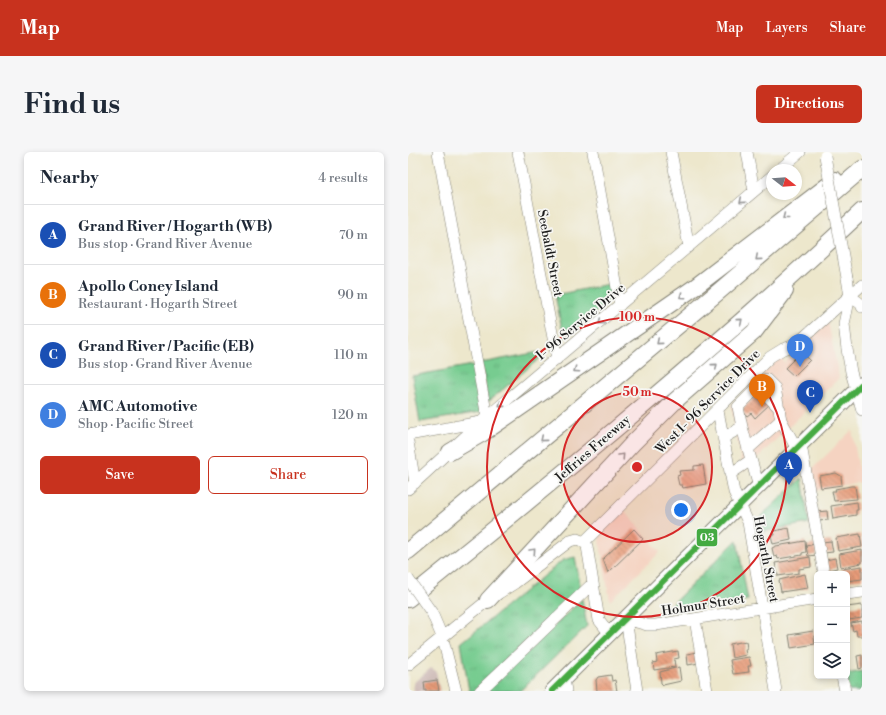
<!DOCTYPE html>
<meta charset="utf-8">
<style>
:root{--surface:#fff;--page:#f6f6f7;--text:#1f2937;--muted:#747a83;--line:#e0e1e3;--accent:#c8321e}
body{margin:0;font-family:"Libre Bodoni",serif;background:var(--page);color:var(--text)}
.controls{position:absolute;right:12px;bottom:12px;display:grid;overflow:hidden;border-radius:6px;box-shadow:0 2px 6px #0003}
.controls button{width:36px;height:36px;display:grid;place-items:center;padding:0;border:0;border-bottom:1px solid var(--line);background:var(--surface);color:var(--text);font:20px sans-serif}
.compass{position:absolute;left:358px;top:12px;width:36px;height:36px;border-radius:50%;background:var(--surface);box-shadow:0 2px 6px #0003;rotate:107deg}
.you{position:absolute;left:273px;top:358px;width:14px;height:14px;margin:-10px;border:3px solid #fff;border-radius:50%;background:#1a73e8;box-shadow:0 0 0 6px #1a73e833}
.badge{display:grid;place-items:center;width:26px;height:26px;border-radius:50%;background:var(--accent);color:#fff;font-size:13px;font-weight:700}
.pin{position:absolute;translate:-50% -33px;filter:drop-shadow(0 1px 2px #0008)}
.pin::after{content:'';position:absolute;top:21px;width:14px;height:12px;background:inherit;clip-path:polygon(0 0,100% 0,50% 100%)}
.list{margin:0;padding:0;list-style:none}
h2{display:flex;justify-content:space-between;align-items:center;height:52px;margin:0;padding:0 16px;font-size:17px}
h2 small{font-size:13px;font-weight:400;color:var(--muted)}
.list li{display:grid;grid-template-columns:26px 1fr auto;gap:12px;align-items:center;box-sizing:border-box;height:60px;padding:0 16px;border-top:1px solid var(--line)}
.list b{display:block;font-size:15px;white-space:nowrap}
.list p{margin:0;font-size:13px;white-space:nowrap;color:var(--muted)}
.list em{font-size:13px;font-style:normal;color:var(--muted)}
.actions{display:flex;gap:8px;padding:12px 16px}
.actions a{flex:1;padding:9px 0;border:1px solid var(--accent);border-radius:6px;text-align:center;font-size:14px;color:var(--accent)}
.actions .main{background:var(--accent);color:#fff}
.icon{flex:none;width:22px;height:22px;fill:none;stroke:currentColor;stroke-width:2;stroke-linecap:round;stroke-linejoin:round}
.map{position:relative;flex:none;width:454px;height:539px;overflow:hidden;border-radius:6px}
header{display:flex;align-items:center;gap:24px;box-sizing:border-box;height:56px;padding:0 20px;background:var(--accent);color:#fff}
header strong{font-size:19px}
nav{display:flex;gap:22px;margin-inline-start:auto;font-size:14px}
.intro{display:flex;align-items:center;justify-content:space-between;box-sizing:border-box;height:96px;padding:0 24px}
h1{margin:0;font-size:28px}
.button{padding:10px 18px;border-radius:6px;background:var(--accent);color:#fff;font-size:14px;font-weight:700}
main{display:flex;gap:24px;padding:0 24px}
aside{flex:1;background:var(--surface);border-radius:6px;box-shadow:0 2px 6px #0003}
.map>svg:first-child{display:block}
.built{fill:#f5d3c1}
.industrial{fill:#d1c0bc}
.grass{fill:url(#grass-tufts);stroke:#4a7456}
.building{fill:url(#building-back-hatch)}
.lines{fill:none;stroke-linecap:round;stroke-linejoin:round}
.minor-casing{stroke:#848274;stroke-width:12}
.major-casing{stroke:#848274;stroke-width:16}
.highway-casing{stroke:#848274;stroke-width:18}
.minor{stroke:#fff;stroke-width:11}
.major{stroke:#fff;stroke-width:14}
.highway{stroke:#fff;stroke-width:16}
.minor-bridge-casing{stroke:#848274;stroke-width:12;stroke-linecap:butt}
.minor-bridge{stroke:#fff;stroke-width:11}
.bus-1-casing{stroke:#f6f6f2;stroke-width:9}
.bus-1{stroke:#44aa42;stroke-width:6}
.oneway{stroke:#999}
.ring{fill:none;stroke:#d62828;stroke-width:2}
.labels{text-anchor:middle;stroke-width:3.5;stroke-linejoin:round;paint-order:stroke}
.street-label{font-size:13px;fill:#1c1c1c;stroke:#f6f6f2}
.centre{fill:#d62828;stroke:#f6f6f2;stroke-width:2}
.ring-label{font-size:12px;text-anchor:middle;font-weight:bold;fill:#d62828;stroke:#f6f6f2;stroke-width:3.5;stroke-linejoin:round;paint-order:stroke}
.line-badge{stroke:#f6f6f2;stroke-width:1.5}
.badge-label{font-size:11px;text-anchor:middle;font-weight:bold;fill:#fff}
</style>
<header>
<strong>Map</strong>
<nav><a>Map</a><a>Layers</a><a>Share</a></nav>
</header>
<div class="intro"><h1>Find us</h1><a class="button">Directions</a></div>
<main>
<aside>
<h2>Nearby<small>4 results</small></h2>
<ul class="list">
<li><span class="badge" style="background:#1a4fb4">A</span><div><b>Grand River / Hogarth (WB)</b><p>Bus stop · Grand River Avenue</p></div><em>70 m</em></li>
<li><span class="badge" style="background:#e8710a">B</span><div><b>Apollo Coney Island</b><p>Restaurant · Hogarth Street</p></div><em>90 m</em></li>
<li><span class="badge" style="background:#1a4fb4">C</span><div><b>Grand River / Pacific (EB)</b><p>Bus stop · Grand River Avenue</p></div><em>110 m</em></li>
<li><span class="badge" style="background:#3f7fe0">D</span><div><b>AMC Automotive</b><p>Shop · Pacific Street</p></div><em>120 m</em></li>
</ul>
<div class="actions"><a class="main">Save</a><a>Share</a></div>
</aside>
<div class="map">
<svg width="454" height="539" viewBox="0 0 454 539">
<defs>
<pattern id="grass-tufts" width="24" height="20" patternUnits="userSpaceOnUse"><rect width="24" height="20" fill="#77cc90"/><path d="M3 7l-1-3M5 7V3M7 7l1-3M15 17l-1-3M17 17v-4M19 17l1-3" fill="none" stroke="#66af7c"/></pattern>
<pattern id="building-back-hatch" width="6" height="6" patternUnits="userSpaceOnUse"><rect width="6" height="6" fill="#e79b79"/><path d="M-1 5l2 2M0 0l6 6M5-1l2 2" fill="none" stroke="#ba7e62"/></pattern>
</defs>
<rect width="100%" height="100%" fill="#f6f6f2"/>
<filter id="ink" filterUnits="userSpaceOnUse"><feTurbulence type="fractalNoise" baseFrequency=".025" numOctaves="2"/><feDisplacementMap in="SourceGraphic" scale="8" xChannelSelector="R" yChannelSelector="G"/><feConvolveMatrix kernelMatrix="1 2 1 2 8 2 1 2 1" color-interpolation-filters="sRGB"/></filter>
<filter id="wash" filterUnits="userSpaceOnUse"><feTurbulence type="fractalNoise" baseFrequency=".012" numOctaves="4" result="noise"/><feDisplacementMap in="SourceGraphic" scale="16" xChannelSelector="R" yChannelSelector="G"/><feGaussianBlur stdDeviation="0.9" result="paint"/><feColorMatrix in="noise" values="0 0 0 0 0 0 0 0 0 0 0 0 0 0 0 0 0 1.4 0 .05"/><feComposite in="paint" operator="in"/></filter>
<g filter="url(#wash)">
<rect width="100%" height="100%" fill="#ede7cc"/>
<!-- built -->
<path class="built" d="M420 169 431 226 335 320 323 253 374 203 376 211Z
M444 278 453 330 405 339 402 319Z
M216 358 252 400 202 449 190 380Z"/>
<!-- industrial -->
<path class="industrial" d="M23 516 28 519 32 539H6L5 531Z"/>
<!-- grass -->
<path class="grass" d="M206 131 208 143 156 187 147 143Z
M131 200 132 206 80 250 73 211Z
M65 213 73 260 12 270 4 224Z
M394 326 401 371 353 380 351 366Z
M329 388 340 448 257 461 256 460Z
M167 405 173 437 66 539H61L53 491 155 408Z
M174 447 179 474 112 539H79Z
M454 519V539H441L439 522Z"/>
<g id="blocks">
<!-- building -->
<path class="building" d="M393 200 402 208 386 224 377 216Z
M353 240 363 251 347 266 343 261 339 264 334 258Z
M295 313 298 332 275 336 274 333H271L269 324 272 323 271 319 286 318V314Z
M428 321 433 324 434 333 413 336 411 324Z
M443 334H447L449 347 426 349 424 339H428L427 337Z
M449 350 450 358H448V363L425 367 423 354Z
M419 359 420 368 411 369 409 360Z
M381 376 383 388 365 392 363 383H367L366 379Z
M226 377 235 387 200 421 195 407Z
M452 382 454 395 430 399 428 386Z
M397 389 398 400 394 401V403L370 407 369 404 366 405 364 396 368 394Z
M423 389 425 400 416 401 414 390Z
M407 392 409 403 400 404 398 394Z
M454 398V411L433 415 431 402Z
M402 405 403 415 391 417V421L370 424 367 411Z
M427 406 429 416 420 418 418 408Z
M454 414V427L439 429V422H435L434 417Z
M397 422 400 436 373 440 371 428Z
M454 453V466L441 468 439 455Z
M454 469V484H449L448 478 445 479 443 471Z
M405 479 407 492 383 496 381 483Z
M338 489 339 497H337L338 503 324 506 322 492Z
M270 499 271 506 266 507 267 515 246 518 245 511 249 510 248 503Z
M289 500 291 511 280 513 279 502Z
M454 503V516L451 517 449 504Z
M341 505 343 514H340L341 520 325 522 322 508Z
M271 515 273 529 255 533 253 531 252 520Z
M203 523 204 529 207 528 209 539H189L188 528 190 525Z
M29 528 31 539H17L16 530Z"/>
</g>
</g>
<g filter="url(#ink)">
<use href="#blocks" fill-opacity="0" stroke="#848274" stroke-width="1"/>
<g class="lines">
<defs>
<path id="minor" d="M30 0 79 265
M110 0 149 207
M185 0 212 153
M263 0 281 95
M339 0 346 39
M371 18 392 0
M439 126 442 144 436 172 439 197 443 220 454 258
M442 144 453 152 454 155
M350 234 372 257
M310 259 326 340 340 370 368 539
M334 275 330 255 358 227 367 236 373 268 389 297
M0 283 73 270
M315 286 334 275 340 297
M0 290 7 331
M393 293 416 422
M322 322 343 308
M351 335 340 297 373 268
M0 337 73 270 364 24
M176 390 362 205 375 197 387 193 454 133
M176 390 179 394 191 468 202 482
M439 442 454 440
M24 461 35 487 48 539
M287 467 299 539
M0 513 80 448 107 431 162 389 169 387 176 390
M434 524 437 539
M156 527 158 539
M72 539 185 431
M229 539 218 467 239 473H248L409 447"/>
<path id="major" d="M144 539 454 232"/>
<path id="highway" d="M42 300 75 281 287 135 427 28
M0 399 309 141 454 17
M0 447C155 322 309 196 454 59
M80 448 225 291 268 248 346 180 377 139"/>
</defs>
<!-- minor casing -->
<use href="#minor" class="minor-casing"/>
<!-- major casing -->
<use href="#major" class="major-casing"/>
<!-- highway casing -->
<use href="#highway" class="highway-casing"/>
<!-- minor -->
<use href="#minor" class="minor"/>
<!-- major -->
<use href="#major" class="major"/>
<!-- highway -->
<use href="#highway" class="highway"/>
<defs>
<path id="minor-bridge" d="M417 4 439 126
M0 427 24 461"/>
</defs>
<!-- minor-bridge casing -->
<use href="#minor-bridge" class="minor-bridge-casing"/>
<!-- minor-bridge -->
<use href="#minor-bridge" class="minor-bridge"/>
<defs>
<path id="bus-1" d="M144 539 454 232"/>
</defs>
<!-- bus-1 casing -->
<use href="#bus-1" class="bus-1-casing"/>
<!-- bus-1 -->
<use href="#bus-1" class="bus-1"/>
</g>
<!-- one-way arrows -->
<defs><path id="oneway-chevron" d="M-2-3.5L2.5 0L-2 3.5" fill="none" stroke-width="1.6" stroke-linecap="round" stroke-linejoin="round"/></defs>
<g class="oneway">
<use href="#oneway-chevron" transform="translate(334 49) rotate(140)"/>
<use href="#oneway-chevron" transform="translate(377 65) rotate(142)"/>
<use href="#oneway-chevron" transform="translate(350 106) rotate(139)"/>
<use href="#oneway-chevron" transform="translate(274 144) rotate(145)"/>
<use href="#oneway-chevron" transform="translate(332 169) rotate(-41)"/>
<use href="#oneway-chevron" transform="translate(193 170) rotate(140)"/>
<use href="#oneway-chevron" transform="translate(251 190) rotate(140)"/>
<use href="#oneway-chevron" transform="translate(307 214) rotate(-41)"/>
<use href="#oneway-chevron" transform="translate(168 218) rotate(146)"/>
<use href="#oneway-chevron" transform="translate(93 253) rotate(140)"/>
<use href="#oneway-chevron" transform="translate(135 287) rotate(140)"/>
<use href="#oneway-chevron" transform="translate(214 304) rotate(-47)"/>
<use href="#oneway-chevron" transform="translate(125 399) rotate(-47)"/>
</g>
</g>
<!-- distance rings -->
<circle cx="229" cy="315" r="75" fill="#d62828" fill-opacity=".12"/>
<g class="ring">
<circle cx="229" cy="315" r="75"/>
<circle cx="229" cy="315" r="150"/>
</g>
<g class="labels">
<!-- street labels -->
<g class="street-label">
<text transform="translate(143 101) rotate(79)" y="5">Seebaldt Street</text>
<text transform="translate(172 169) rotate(-40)" y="5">I- 96 Service Drive</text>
<text transform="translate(299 249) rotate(-45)" y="5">West I- 96 Service Drive</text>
<text transform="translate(184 296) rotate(-41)" y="5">Jeffries Freeway</text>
<text transform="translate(359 407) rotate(79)" y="5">Hogarth Street</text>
<text transform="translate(295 452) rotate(-9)" y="5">Holmur Street</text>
</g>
</g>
<circle cx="229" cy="315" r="6" class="centre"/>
<g class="ring-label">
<text x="229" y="169">100 m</text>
<text x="229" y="244">50 m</text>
</g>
<rect class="line-badge" x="288" y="376" width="22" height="19" rx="4" fill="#44aa42"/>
<g class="badge-label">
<text x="299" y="389">03</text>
</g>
</svg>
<div class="controls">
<button>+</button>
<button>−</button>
<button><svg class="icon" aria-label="layers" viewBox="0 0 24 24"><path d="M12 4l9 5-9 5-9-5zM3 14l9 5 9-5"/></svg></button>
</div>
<svg class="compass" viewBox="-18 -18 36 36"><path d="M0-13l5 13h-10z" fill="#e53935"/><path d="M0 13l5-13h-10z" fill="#747a83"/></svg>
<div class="you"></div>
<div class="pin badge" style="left:381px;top:333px;background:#1a4fb4">A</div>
<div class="pin badge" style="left:354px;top:255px;background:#e8710a">B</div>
<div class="pin badge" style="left:402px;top:261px;background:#1a4fb4">C</div>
<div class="pin badge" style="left:392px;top:215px;background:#3f7fe0">D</div>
</div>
</main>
